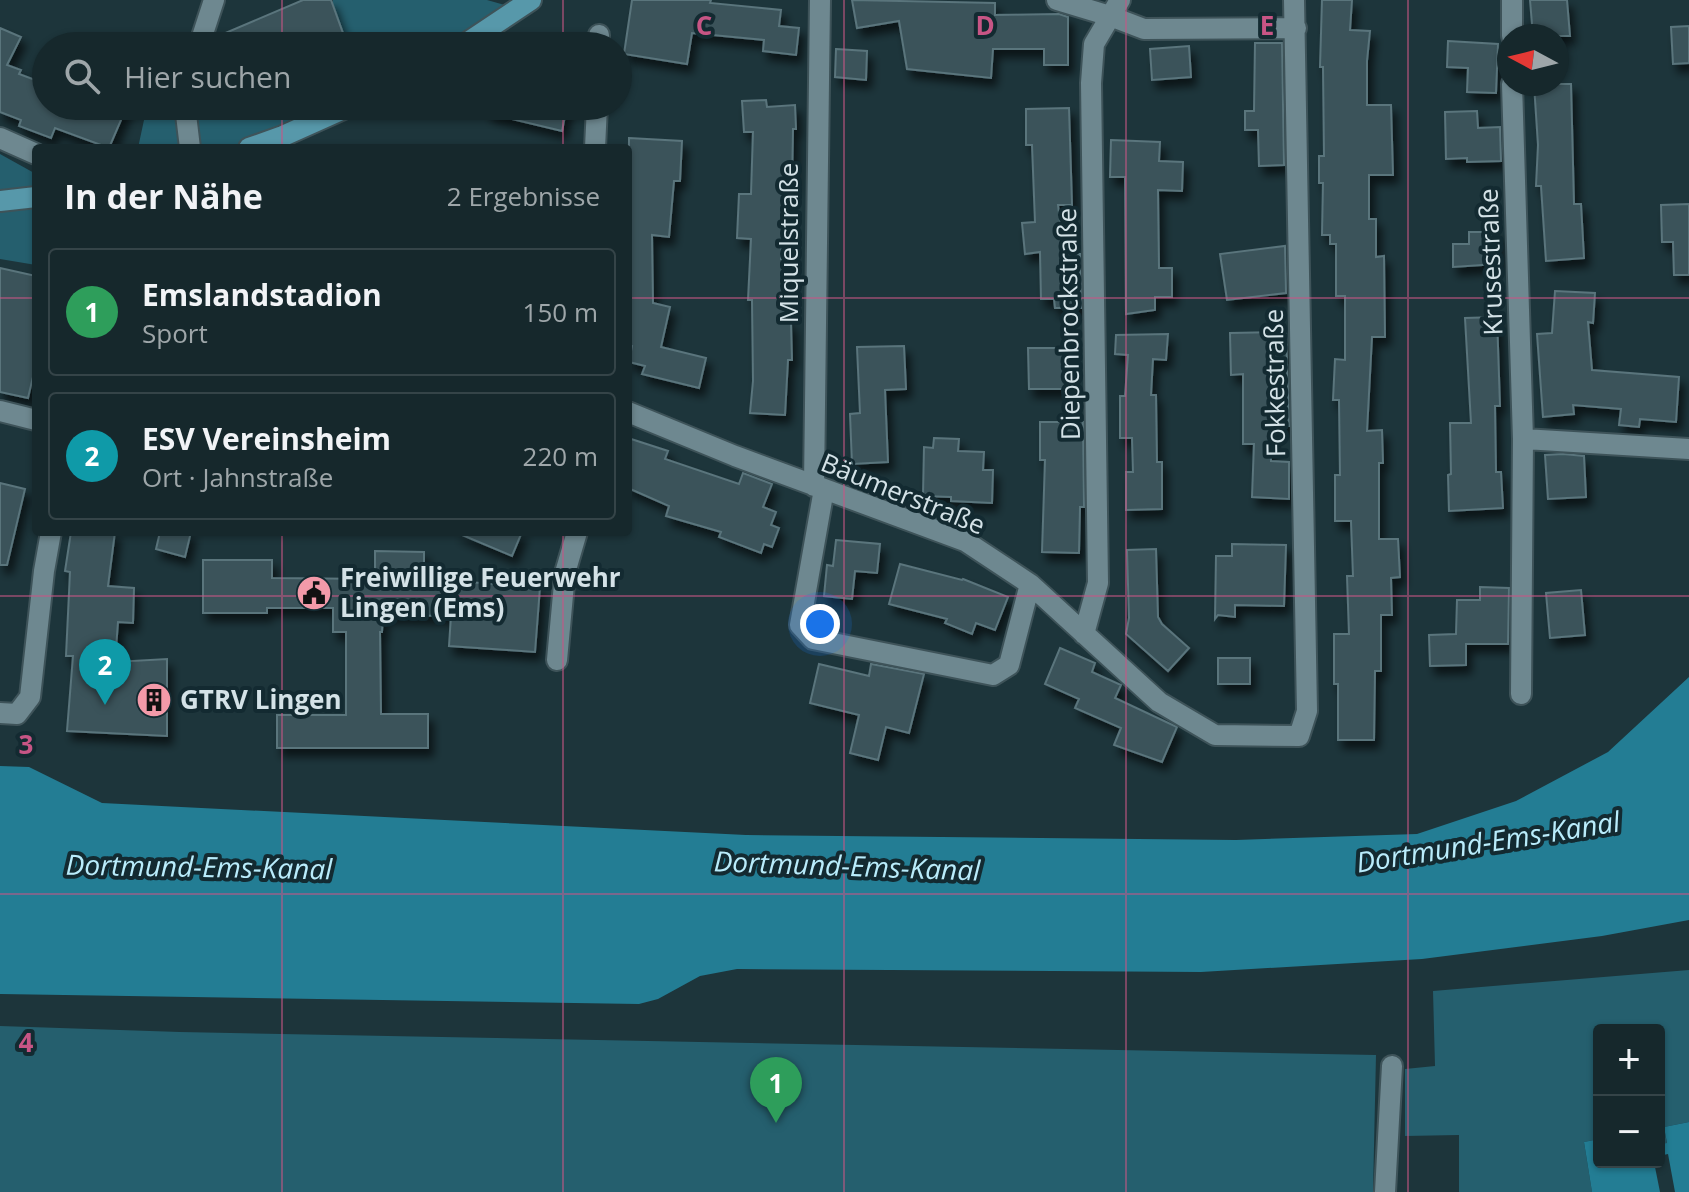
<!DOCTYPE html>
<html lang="de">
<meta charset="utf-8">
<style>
:root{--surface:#16282c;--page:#1f3034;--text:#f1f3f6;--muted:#9ea6a9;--line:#354448;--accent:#f39aa9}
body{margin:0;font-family:"Open Sans",sans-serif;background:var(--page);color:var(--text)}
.controls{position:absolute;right:24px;bottom:24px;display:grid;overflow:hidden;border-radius:8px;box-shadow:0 2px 6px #0004}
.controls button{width:72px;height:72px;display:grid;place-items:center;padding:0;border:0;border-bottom:2px solid var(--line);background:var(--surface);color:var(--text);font:40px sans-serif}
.compass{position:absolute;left:1497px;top:24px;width:72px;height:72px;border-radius:50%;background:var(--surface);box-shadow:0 2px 6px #0004;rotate:277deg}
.you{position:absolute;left:820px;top:624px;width:28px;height:28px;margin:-20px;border:6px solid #fff;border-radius:50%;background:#1a73e8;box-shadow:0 0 0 12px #1a73e833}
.badge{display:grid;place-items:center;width:52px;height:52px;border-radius:50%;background:var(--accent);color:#fff;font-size:26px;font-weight:700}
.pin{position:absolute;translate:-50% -66px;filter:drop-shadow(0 2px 4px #0008)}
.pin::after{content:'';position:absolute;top:42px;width:28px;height:24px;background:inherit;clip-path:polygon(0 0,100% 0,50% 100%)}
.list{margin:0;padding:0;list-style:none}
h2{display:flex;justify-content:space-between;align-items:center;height:104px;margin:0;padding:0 32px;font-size:34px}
h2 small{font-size:26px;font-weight:400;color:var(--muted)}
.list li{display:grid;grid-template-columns:52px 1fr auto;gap:24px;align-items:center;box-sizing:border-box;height:128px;margin:0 16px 16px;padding:0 16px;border:2px solid var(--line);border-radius:8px}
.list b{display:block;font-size:30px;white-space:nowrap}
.list p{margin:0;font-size:26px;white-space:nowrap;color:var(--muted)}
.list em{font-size:26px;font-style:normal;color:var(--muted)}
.icon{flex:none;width:44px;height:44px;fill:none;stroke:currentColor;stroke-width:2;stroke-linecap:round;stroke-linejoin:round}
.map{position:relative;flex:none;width:1689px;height:1192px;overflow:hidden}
.search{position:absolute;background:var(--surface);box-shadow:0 2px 6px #0004;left:32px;top:32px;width:600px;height:88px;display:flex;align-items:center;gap:20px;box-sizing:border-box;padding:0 28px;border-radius:44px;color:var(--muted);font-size:30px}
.panel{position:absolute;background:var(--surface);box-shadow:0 2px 6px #0004;left:32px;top:144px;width:600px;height:392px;border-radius:8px}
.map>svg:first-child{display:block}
.green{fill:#255f6e}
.water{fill:#237d94}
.building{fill:#3a535a;stroke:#5a747c;stroke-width:2;filter:url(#shadow)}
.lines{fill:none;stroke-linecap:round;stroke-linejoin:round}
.minor-casing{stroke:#3e5359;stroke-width:24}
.major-casing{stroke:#3e5359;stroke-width:24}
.minor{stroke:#6e8890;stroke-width:20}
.major{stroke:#5798aa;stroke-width:20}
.grid{fill:none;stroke:#c75585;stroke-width:2;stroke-opacity:0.55}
.labels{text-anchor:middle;stroke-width:8;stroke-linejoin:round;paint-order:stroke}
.street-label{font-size:26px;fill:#d4e2e7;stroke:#132a31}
.poi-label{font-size:26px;font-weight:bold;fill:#d4e2e7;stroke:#132a31;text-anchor:start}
.water-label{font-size:28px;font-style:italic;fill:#b9ecfb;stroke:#132a31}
.grid-label{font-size:26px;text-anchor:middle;font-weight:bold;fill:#c75585;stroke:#132a31;stroke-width:8;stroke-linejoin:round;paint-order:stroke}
</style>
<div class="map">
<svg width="1689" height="1192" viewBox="0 0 1689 1192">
<defs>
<filter id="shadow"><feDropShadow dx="5" dy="8" stdDeviation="4" flood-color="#0009"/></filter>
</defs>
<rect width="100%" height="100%" fill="#1d353b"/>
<!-- green -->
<path class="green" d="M333 0H487L512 7 462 46H321Z
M147 106H179L178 114 199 106H350L249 148H138Z
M0 154 36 174V265L0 259Z
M1689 970V1122L1664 1127 1667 1144 1659 1145V1030H1599V1139L1584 1142 1592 1192H1459V1135L1405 1136V1069L1435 1066 1433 991Z
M0 1026 180 1032 1376 1055 1373 1192H0Z"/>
<!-- water -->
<path class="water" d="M1689 677V920L1602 936 1422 959 1201 972 737 969 700 976 658 999 639 1004 0 994V766L29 767 102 803 746 835 1236 840 1417 834 1516 801 1608 752Z
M1689 1122V1192H1675L1668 1154 1659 1156V1145L1667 1143 1664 1127Z
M1599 1139V1162H1654L1660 1192H1592L1584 1142Z"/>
<!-- building -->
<path class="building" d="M303 0H331L344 36 317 46H213L216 37Z
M632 0H711L710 3 781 10 779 26 799 28 796 55 763 51 764 40 692 33 687 64 624 54Z
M852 0 995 3V15L1059 14 1068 17V65H1044V49H993L991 78 907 69 899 21 857 28Z
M1322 0H1352L1350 30 1370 31 1367 61V105H1391L1393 175H1369V219H1376V257L1384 256 1385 337H1372L1367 431 1382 430 1383 463H1379V539H1398L1400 577 1391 578 1392 615H1381V671H1375L1374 740H1338V684H1334V634H1349L1347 576H1353L1351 521H1335V475H1340L1339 400H1333L1335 359 1345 360V296H1336V244H1330V235H1322L1323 183H1319V156H1324L1323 67H1320Z
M1530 0H1567L1570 36H1533Z
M1689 26V63L1673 64 1671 27Z
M0 28 21 37 7 65 21 70 19 74 46 84V106H127L109 148 55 128 51 138 19 126 21 120 0 112Z
M1448 41 1498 44 1496 93 1467 92 1468 68 1447 67Z
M1255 43H1282L1284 165 1259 166 1258 130H1245V111H1254Z
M1189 46 1191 77 1152 80 1150 49Z
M836 49 867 51 866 80 835 77Z
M1534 84H1571L1574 204H1581L1584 258 1546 261 1541 186H1536L1538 145Z
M766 100 767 107 795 105 796 129H793L792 186H784L781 259H787L784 323H791L792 360H788L785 415 750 413 753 381 752 300H748L751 239 737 238 739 194H751L753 132H744L742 101Z
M488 106H567L562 131 487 113Z
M1069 108 1072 205H1058L1064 254H1080L1081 308H1055L1054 299H1041L1040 252 1025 254 1022 223 1035 222 1032 145H1026V109Z
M1477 111 1478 128 1500 127 1501 161 1467 162V158L1446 159 1445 112Z
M629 138 682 141 680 181H674L669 237 652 235 653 303 670 307 661 347 706 358 699 388 642 374 645 366 629 362 632 346 628 345Z
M1111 140 1160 142 1159 161 1183 162 1182 191 1158 190 1159 268H1172V297H1155V310L1126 314 1125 177H1110Z
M1689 204V275H1674L1673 242H1662L1661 205Z
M1469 232H1497V264L1453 267V244H1469Z
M1285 246 1286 293 1227 300 1220 254Z
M0 268 36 276V364L28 398 0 392Z
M1555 291 1595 293 1593 323 1588 322 1592 370 1679 377 1676 422 1640 419 1639 427 1619 425 1621 409 1573 405 1574 414 1543 417 1537 334 1552 333Z
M1497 317 1500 406H1495L1496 472H1501L1503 508 1449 511 1448 475 1451 474 1450 423H1471L1465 318Z
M1286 332 1289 426H1270L1271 461 1289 462V499L1252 497 1254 444H1243V374L1231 375 1230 333Z
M1168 334 1166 360 1153 359 1151 395H1156L1157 462H1162V509L1126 510V472H1133L1132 438H1120V396H1125L1128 355 1115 354 1116 335Z
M904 346 906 389 885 390 888 462 852 464 850 414 860 413 857 347Z
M1028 348H1068V389H1029Z
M1040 422H1083L1084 507H1080L1079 553 1042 552 1045 460H1040Z
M628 438 668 451 665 459 739 484 743 473 772 484 763 507 776 512 771 525 779 528 772 547 764 544 761 553 719 537 721 532 666 516 669 506 628 488Z
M934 438 959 439 958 451 984 452 983 470H993L992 503 951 501V497L923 496 924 447 933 448Z
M1563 454 1584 456 1586 497 1548 499 1545 455Z
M0 483 25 489 7 565H0Z
M71 532H115L108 586 134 588 133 623 118 622 115 662 167 659V736L67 731 73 656H66L70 572 65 571Z
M160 532H191L185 557 156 549Z
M455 532H522L512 556Z
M836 540 880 544 877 573 855 571 852 599 824 596 827 565 833 566Z
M1232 544 1286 545 1284 606 1235 605V617L1218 615 1215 619 1216 556H1232Z
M1156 549 1158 617 1162 624 1189 648 1168 671 1126 634 1129 618 1127 550Z
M375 551 424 552V579L540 587 535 652 449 646 451 616 383 615 382 632H380L381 714H428V748H277V715H346V632H333V608H267V613H203V560H272V578L375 579Z
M900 564 962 580 963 579 1008 597 995 630 976 623 972 634 945 623 947 619 889 604Z
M1480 587 1509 588 1508 644H1466V665L1430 666 1429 635 1456 634 1457 600H1480Z
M1581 590 1585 635 1550 638 1546 593Z
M1060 648 1095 663 1092 672 1121 685 1115 698 1177 727 1162 762 1114 745 1121 728 1075 708 1079 699 1045 684Z
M1218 658H1250V684H1218Z
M819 664 869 676 871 664 924 674 909 733 886 727 878 760 850 753 859 715 810 703Z"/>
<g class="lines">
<defs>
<path id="minor" d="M1057 0 1110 16 1144 29 1296 28
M1512 0V36
M199 46 214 0
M598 46 599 35
M1512 84 1523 439 1521 694
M185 106 190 148
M0 138 36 154
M595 148 597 106
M0 411 36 420
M628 412 735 456 965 541 1030 584 1159 702 1215 735 1299 736 1307 711 1294 0
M1523 439 1689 449
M814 486 820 0
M824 489 800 625 813 639 993 675 1009 665 1030 584
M1084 634 1098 583 1091 83 1094 44 1120 0
M557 660 565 573 577 532
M0 713 17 714 30 697 44 571 51 532
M1385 1192 1392 1066"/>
<path id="major" d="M462 46 531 0
M249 148 283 136 350 106
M0 201 36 197"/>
</defs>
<!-- minor casing -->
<use href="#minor" class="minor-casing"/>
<!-- major casing -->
<use href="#major" class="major-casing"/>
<!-- minor -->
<use href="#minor" class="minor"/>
<!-- major -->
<use href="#major" class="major"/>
</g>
<!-- grid -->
<path class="grid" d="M282 0V46M563 0V46M844 0V1192M1126 0V1192M1408 0V1192M282 106V148M563 106V148M0 298H36M628 298H1689M282 532V1192M563 532V1192M0 596H1689M0 894H1689"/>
<!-- icons -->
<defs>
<symbol id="civic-disc" viewBox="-11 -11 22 22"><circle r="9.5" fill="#f39aa9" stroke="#132a31"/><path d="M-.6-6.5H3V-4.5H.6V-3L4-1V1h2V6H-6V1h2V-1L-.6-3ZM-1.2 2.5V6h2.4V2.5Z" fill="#111"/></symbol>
<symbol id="building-disc" viewBox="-11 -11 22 22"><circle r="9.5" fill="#f39aa9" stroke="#132a31"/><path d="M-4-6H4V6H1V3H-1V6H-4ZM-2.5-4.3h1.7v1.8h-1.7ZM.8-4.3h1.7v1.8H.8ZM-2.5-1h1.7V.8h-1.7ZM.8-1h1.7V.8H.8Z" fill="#111"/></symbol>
</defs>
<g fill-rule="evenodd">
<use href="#civic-disc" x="294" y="573" width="40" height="40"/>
<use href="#building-disc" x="134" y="680" width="40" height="40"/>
</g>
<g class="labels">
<!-- street labels -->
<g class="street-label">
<text transform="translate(789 243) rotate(-90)" y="9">Miquelstraße</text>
<text transform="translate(1491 262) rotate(-92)" y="9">Krusestraße</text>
<text transform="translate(1069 324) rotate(-91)" y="9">Diepenbrockstraße</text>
<text transform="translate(1275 383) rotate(-91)" y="9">Fokkestraße</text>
<text transform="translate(903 494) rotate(22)" y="9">Bäumerstraße</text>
</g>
<!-- poi labels -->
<g class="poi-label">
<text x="340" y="587">Freiwillige Feuerwehr<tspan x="340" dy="30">Lingen (Ems)</tspan></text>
<text x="180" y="709">GTRV Lingen</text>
</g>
<!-- water labels -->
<g class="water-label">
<text transform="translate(1488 842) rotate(-9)" y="10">Dortmund-Ems-Kanal</text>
<text transform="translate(847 866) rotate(2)" y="10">Dortmund-Ems-Kanal</text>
<text transform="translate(199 867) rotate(1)" y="10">Dortmund-Ems-Kanal</text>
</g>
</g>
<g class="grid-label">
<text x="704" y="35">C</text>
<text x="985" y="35">D</text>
<text x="1267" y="35">E</text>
<text x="26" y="754">3</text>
<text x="26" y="1052">4</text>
</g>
</svg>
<div class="controls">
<button>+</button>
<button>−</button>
</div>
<svg class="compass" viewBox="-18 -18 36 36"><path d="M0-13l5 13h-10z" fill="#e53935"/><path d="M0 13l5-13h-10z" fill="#9ea6a9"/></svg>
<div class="you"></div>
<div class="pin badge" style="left:776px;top:1123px;background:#2e9e5b">1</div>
<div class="pin badge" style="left:105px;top:705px;background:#0f9aa8">2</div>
<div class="search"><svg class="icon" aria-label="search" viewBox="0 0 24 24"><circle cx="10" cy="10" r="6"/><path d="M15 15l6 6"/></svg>Hier suchen</div>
<section class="panel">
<h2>In der Nähe<small>2 Ergebnisse</small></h2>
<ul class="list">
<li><span class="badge" style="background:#2e9e5b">1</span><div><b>Emslandstadion</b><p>Sport</p></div><em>150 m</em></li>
<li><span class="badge" style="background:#0f9aa8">2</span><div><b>ESV Vereinsheim</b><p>Ort · Jahnstraße</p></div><em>220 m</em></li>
</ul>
</section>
</div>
